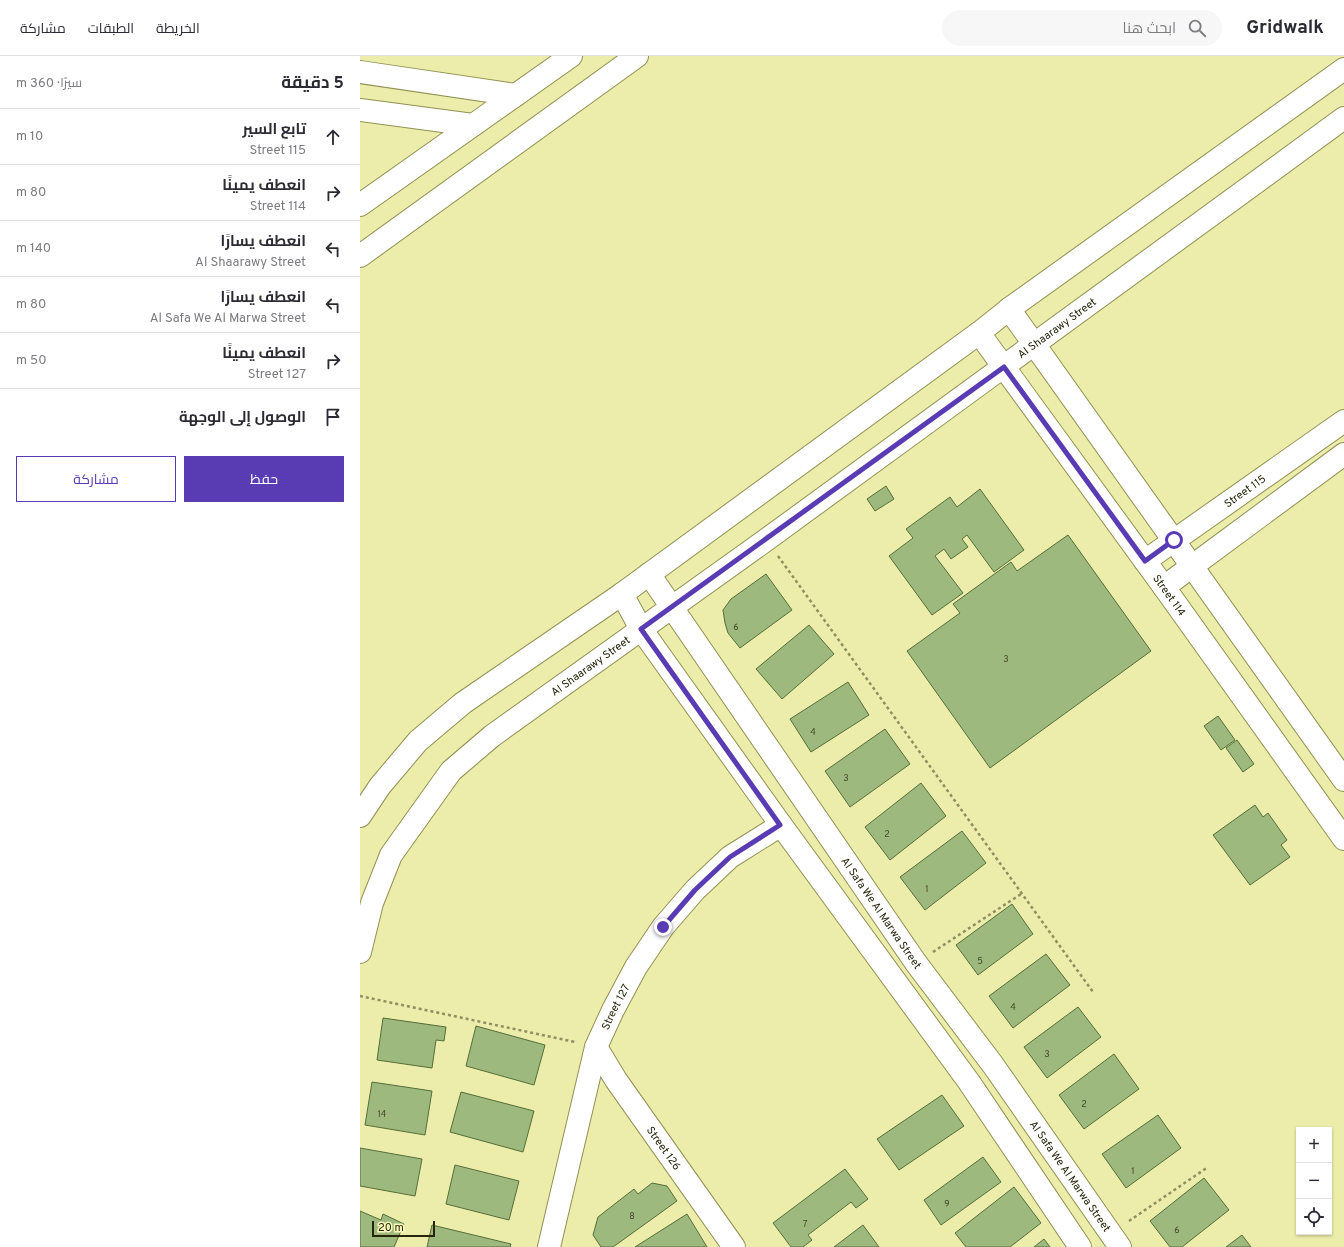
<!DOCTYPE html>
<html lang="ar">
<meta charset="utf-8">
<style>
:root{--surface:#fff;--page:#f7f7f7;--text:#2b2b33;--muted:#7c7c81;--line:#e1e1e2;--accent:#593cb4}
body{margin:0;font-family:Overpass,Cairo,sans-serif;background:var(--page);color:var(--text);direction:rtl}
.controls{position:absolute;right:12px;bottom:12px;display:grid;overflow:hidden;border-radius:0px;box-shadow:0 1px 3px #0004}
.controls button{width:36px;height:36px;display:grid;place-items:center;padding:0;border:0;border-bottom:1px solid var(--line);background:var(--surface);color:var(--text);font:20px sans-serif}
.scale{position:absolute;left:12px;bottom:10px;width:63px;box-sizing:border-box;padding-left:4px;border:2px solid #27260c;border-top:0;font-size:11px;line-height:14px;white-space:nowrap;color:#27260c;-webkit-text-stroke:3px #f9fab8;paint-order:stroke}
.stop{position:absolute;width:12px;height:12px;margin:-9px;border:3px solid #593cb4;border-radius:50%;background:#fff}
.stop.end{background:#593cb4;border-color:#fff;box-shadow:0 1px 4px #0008}
.list{margin:0;padding:0;list-style:none}
h2{display:flex;justify-content:space-between;align-items:center;height:52px;margin:0;padding:0 16px;font-size:17px}
h2 small{font-size:13px;font-weight:400;color:var(--muted)}
.list li{display:grid;grid-template-columns:26px 1fr auto;gap:12px;align-items:center;box-sizing:border-box;height:56px;padding:0 16px;border-top:1px solid var(--line)}
.list b{display:block;font-size:15px;white-space:nowrap}
.list p{margin:0;font-size:13px;white-space:nowrap;color:var(--muted)}
.list em{font-size:13px;font-style:normal;color:var(--muted)}
.actions{display:flex;gap:8px;padding:12px 16px}
.actions a{flex:1;padding:9px 0;border:1px solid var(--accent);border-radius:0px;text-align:center;font-size:14px;color:var(--accent)}
.actions .main{background:var(--accent);color:#fff}
.icon{flex:none;width:22px;height:22px;fill:none;stroke:currentColor;stroke-width:2;stroke-linecap:round;stroke-linejoin:round}
.map{position:relative;flex:none;width:984px;height:1191px;overflow:hidden;direction:ltr}
header{display:flex;align-items:center;gap:24px;box-sizing:border-box;height:56px;padding:0 20px;background:var(--surface);border-bottom:1px solid var(--line)}
header strong{font-size:19px}
nav{display:flex;gap:22px;margin-inline-start:auto;font-size:14px}
.search{width:280px;height:36px;background:var(--page);display:flex;align-items:center;gap:10px;box-sizing:border-box;padding:0 14px;border-radius:22px;color:var(--muted);font-size:15px}
main{display:flex}
aside{flex:1;background:var(--surface)}
.map>svg:first-child{display:block}
.building{fill:#9db97d;stroke:#566e38}
.lines{fill:none;stroke-linecap:round;stroke-linejoin:round}
.minor-casing{stroke:#919153;stroke-width:24}
.path{stroke:#8f8f60;stroke-width:2.5;stroke-dasharray:3 3;stroke-linecap:butt}
.minor{stroke:#fff;stroke-width:22}
.route{stroke:#593cb4;stroke-width:5}
.labels{text-anchor:middle;stroke-width:4;stroke-linejoin:round;paint-order:stroke}
.number-label{font-size:9px;fill:#444b28}
.street-label{font-size:11px;fill:#27260c;stroke:#f9fab8}
</style>
<header>
<strong>Gridwalk</strong>
<div class="search"><svg class="icon" aria-label="search" viewBox="0 0 24 24"><circle cx="10" cy="10" r="6"/><path d="M15 15l6 6"/></svg>ابحث هنا</div>
<nav><a>الخريطة</a><a>الطبقات</a><a>مشاركة</a></nav>
</header>
<main>
<div class="map">
<svg width="984" height="1191" viewBox="0 0 984 1191">
<rect width="100%" height="100%" fill="#ecedab"/>
<!-- building -->
<path class="building" d="M526 430 534 443 515 455 507 443Z
M620 433 664 494 634 516 607 479 602 483 608 491 591 503 584 493 575 500 603 537 572 559 529 500 553 482 546 473 590 441 597 451Z
M708 479 791 595 630 712 547 595 600 557 593 548 651 506 657 515Z
M406 518 432 554 380 592 368 577 365 567 363 554 371 543Z
M449 569 474 598 422 643 396 613Z
M488 626 509 659 451 696 430 663Z
M858 660 875 684 861 694 844 670Z
M525 673 550 708 490 751 465 715Z
M877 684 894 708 883 716 866 692Z
M561 727 586 760 530 804 505 771Z
M895 749 903 761 908 757 927 784 921 789 930 801 890 829 853 779Z
M602 775 626 807 565 854 540 821Z
M652 848 673 878 618 919 596 889Z
M686 898 710 929 653 972 629 940Z
M718 951 741 981 687 1022 664 991Z
M23 962 86 971 84 985 76 984 72 1012 17 1004Z
M116 970 185 989 174 1029 106 1010Z
M754 998 779 1033 724 1073 699 1039Z
M12 1026 72 1035 65 1079 5 1069Z
M101 1036 174 1055 163 1096 90 1076Z
M582 1039 604 1070 539 1114 517 1083Z
M798 1059 821 1092 766 1132 742 1098Z
M0 1092 62 1103 55 1140 0 1130Z
M623 1101 641 1126 581 1169 564 1144Z
M95 1109 159 1125 149 1164 86 1148Z
M485 1113 508 1143 496 1152 491 1146 448 1179 452 1184 443 1191H431L413 1167Z
M844 1122 869 1154 822 1191H810L790 1165Z
M292 1127 307 1130 317 1145 253 1191H241L233 1179 238 1161 274 1133 278 1138Z
M654 1131 681 1167 650 1191H606L595 1177Z
M0 1155 21 1164 23 1158 44 1168 34 1191H0Z
M327 1158 347 1191H275Z
M72 1169 151 1188 150 1191H67Z
M503 1169 519 1191H474Z
M882 1179 891 1191H866Z
M684 1183 690 1191H674Z"/>
<g class="lines">
<defs>
<g id="minor">
<path d="M0 16 156 39"/>
<path d="M0 54 113 69"/>
<path d="M0 149 211 0"/>
<path d="M0 200 277 0"/>
<path d="M649 253 984 724"/>
<path id="s1" d="M619 277 804 531 984 783"/>
<path id="s2" d="M785 505 984 365"/>
<path id="s3" d="M289 518 556 907 633 1009 760 1191"/>
<path d="M804 531 984 398"/>
<path d="M262 538 281 573 421 769 609 1026 720 1191"/>
<path d="M0 760 20 730 58 685 103 647 262 538 619 277 649 253 984 13"/>
<path id="s4" d="M0 896 12 847 31 799 91 715 132 680 406 484 984 62"/>
<path id="s5" d="M236 991 256 1024 374 1191"/>
<path id="s6" d="M189 1191 236 991 253 954 276 911 303 871 335 834 370 801 421 769"/>
</g>
</defs>
<!-- minor casing -->
<use href="#minor" class="minor-casing"/>
<!-- path -->
<path class="path" d="M418 500 733 936
M573 896 661 838
M0 940 215 986
M769 1165 848 1111"/>
<!-- minor -->
<use href="#minor" class="minor"/>
</g>
<g class="lines">
<!-- route -->
<path class="route" d="M303 871 335 834 370 801 420 769 281 573 644 311 785 505 814 484"/>
</g>
<g class="labels">
<!-- number labels -->
<g class="number-label">
<text x="376" y="574">6</text>
<text x="646" y="606">3</text>
<text x="453" y="679">4</text>
<text x="486" y="725">3</text>
<text x="527" y="781">2</text>
<text x="567" y="836">1</text>
<text x="620" y="908">5</text>
<text x="653" y="954">4</text>
<text x="687" y="1001">3</text>
<text x="724" y="1051">2</text>
<text x="22" y="1061">14</text>
<text x="773" y="1118">1</text>
<text x="587" y="1151">9</text>
<text x="272" y="1163">8</text>
<text x="445" y="1171">7</text>
<text x="817" y="1177">6</text>
</g>
<!-- street labels -->
<g class="street-label">
<text dy="4" stroke="none"><textPath href="#s4" startOffset="956">Al Shaarawy Street</textPath></text>
<text dy="4" stroke="none"><textPath href="#s2" startOffset="122">Street 115</textPath></text>
<text dy="4" stroke="none"><textPath href="#s1" startOffset="324">Street 114</textPath></text>
<text dy="4" stroke="none"><textPath href="#s4" startOffset="380">Al Shaarawy Street</textPath></text>
<text dy="4" stroke="none"><textPath href="#s3" startOffset="411">Al Safa We Al Marwa Street</textPath></text>
<text dy="4" stroke="none"><textPath href="#s6" startOffset="250">Street 127</textPath></text>
<text dy="4" stroke="none"><textPath href="#s5" startOffset="122">Street 126</textPath></text>
<text dy="4" stroke="none"><textPath href="#s3" startOffset="735">Al Safa We Al Marwa Street</textPath></text>
</g>
</g>
</svg>
<div class="controls">
<button>+</button>
<button>−</button>
<button><svg class="icon" aria-label="locate" viewBox="0 0 24 24"><circle cx="12" cy="12" r="6"/><path d="M12 2v4M12 18v4M2 12h4M18 12h4"/></svg></button>
</div>
<div class="scale">20 m</div>
<div class="stop" style="left:814px;top:484px"></div>
<div class="stop end" style="left:303px;top:871px"></div>
</div>
<aside>
<h2>5 دقيقة<small>سيرًا · 360 m</small></h2>
<ul class="list">
<li><svg class="icon" aria-label="ahead" viewBox="0 0 24 24"><path d="M12 20V5M6 11l6-6 6 6"/></svg><div><b>تابع السير</b><p>Street 115</p></div><em>10 m</em></li>
<li><svg class="icon" aria-label="right" viewBox="0 0 24 24"><path d="M7 20v-9h11M14 6l5 5-5 5"/></svg><div><b>انعطف يمينًا</b><p>Street 114</p></div><em>80 m</em></li>
<li><svg class="icon" aria-label="left" viewBox="0 0 24 24"><path d="M17 20v-9H6M10 6l-5 5 5 5"/></svg><div><b>انعطف يسارًا</b><p>Al Shaarawy Street</p></div><em>140 m</em></li>
<li><svg class="icon" aria-label="left" viewBox="0 0 24 24"><path d="M17 20v-9H6M10 6l-5 5 5 5"/></svg><div><b>انعطف يسارًا</b><p>Al Safa We Al Marwa Street</p></div><em>80 m</em></li>
<li><svg class="icon" aria-label="right" viewBox="0 0 24 24"><path d="M7 20v-9h11M14 6l5 5-5 5"/></svg><div><b>انعطف يمينًا</b><p>Street 127</p></div><em>50 m</em></li>
<li><svg class="icon" aria-label="arrive" viewBox="0 0 24 24"><path d="M6 21V4h12l-3 4 3 4H6"/></svg><div><b>الوصول إلى الوجهة</b></div></li>
</ul>
<div class="actions"><a class="main">حفظ</a><a>مشاركة</a></div>
</aside>
</main>
